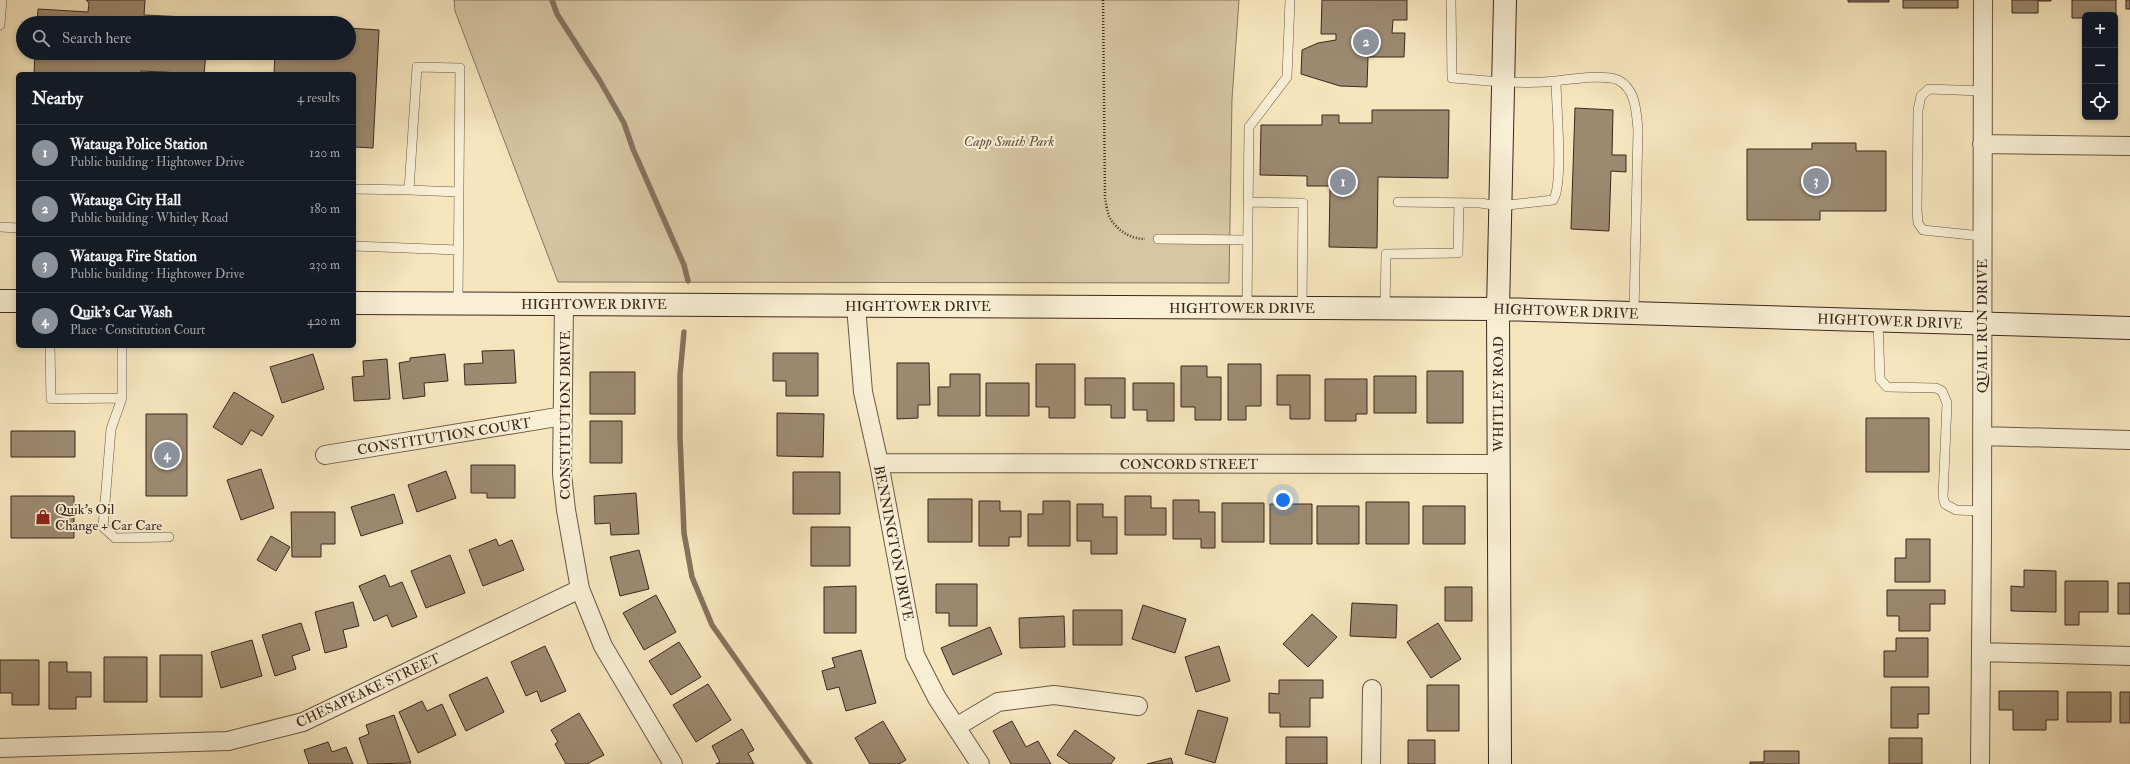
<!DOCTYPE html>
<meta charset="utf-8">
<style>
:root{--surface:#171b24;--page:#20242c;--text:#f1f3f6;--muted:#9ea1a6;--line:#363941;--accent:#8c9099}
body{margin:0;font-family:"IM FELL Double Pica",serif;background:var(--page);color:var(--text)}
.controls{position:absolute;right:12px;top:12px;display:grid;overflow:hidden;border-radius:6px;box-shadow:0 2px 6px #0003}
.controls button{width:36px;height:36px;display:grid;place-items:center;padding:0;border:0;border-bottom:1px solid var(--line);background:var(--surface);color:var(--text);font:20px sans-serif}
.you{position:absolute;left:1283px;top:500px;width:14px;height:14px;margin:-10px;border:3px solid #fff;border-radius:50%;background:#1a73e8;box-shadow:0 0 0 6px #1a73e833}
.badge{display:grid;place-items:center;width:26px;height:26px;border-radius:50%;background:var(--accent);color:#fff;font-size:13px;font-weight:700}
.pin{position:absolute;translate:-50% -50%;border:2px solid #fff;box-shadow:0 1px 4px #0006}
.list{margin:0;padding:0;list-style:none}
h2{display:flex;justify-content:space-between;align-items:center;height:52px;margin:0;padding:0 16px;font-size:17px}
h2 small{font-size:13px;font-weight:400;color:var(--muted)}
.list li{display:grid;grid-template-columns:26px 1fr auto;gap:12px;align-items:center;box-sizing:border-box;height:56px;padding:0 16px;border-top:1px solid var(--line)}
.list b{display:block;font-size:15px;white-space:nowrap}
.list p{margin:0;font-size:13px;white-space:nowrap;color:var(--muted)}
.list em{font-size:13px;font-style:normal;color:var(--muted)}
.icon{flex:none;width:22px;height:22px;fill:none;stroke:currentColor;stroke-width:2;stroke-linecap:round;stroke-linejoin:round}
.map{position:relative;flex:none;width:2130px;height:764px;overflow:hidden}
.search{position:absolute;background:var(--surface);box-shadow:0 2px 6px #0003;left:16px;top:16px;width:340px;height:44px;display:flex;align-items:center;gap:10px;box-sizing:border-box;padding:0 14px;border-radius:22px;color:var(--muted);font-size:15px}
.panel{position:absolute;background:var(--surface);box-shadow:0 2px 6px #0003;left:16px;top:72px;width:340px;height:276px;border-radius:6px}
.map>svg:first-child{display:block}
.green{fill:#d6c6a3;stroke:#887660}
.lines{fill:none;stroke-linecap:round;stroke-linejoin:round}
.stream{stroke:#85735d;stroke-width:5.5}
.building{fill:#9c8a71;stroke:#3b271d}
.lane-casing{stroke:#6a5745;stroke-width:10}
.street-casing{stroke:#6a5745;stroke-width:20}
.secondary-casing{stroke:#3b271d;stroke-width:24}
.path{stroke:#3b271d;stroke-width:2.5;stroke-dasharray:1 2;stroke-linecap:butt}
.lane{stroke:#f9efd5;stroke-width:9}
.street{stroke:#f9efd5;stroke-width:18}
.secondary{stroke:#f9efd5;stroke-width:22}
.labels{text-anchor:middle;stroke-width:4;stroke-linejoin:round;paint-order:stroke}
.park-label{font-size:14px;font-style:italic;fill:#624f3e;stroke:#f9efd5}
.street-label{font-size:14px;fill:#3b271d;stroke:#f9efd5}
.poi-label{font-size:14px;fill:#3b271d;stroke:#f9efd5;text-anchor:start}
</style>
<div class="map">
<svg width="2130" height="764" viewBox="0 0 2130 764">
<rect width="100%" height="100%" fill="#f6e6be"/>
<filter id="stains"><feTurbulence type="fractalNoise" baseFrequency=".005" numOctaves="4"/><feColorMatrix values="0 0 0 0 .2 0 0 0 0 .09 0 0 0 0 .02 0 0 0 .5 -.17"/></filter>
<radialGradient id="worn" r=".72"><stop offset=".6" stop-color="#630" stop-opacity="0"/><stop offset="1" stop-color="#630" stop-opacity=".3"/></radialGradient>
<!-- green -->
<path class="green" d="M454 0H1239L1232 99 1229 283 558 282 455 11Z"/>
<g class="lines">
<!-- stream -->
<path class="stream" d="M552 0 557 14 600 81 624 123 633 149 684 265 688 281
M684 332 680 375V437L684 533 692 577 712 625 810 764"/>
</g>
<!-- building -->
<path class="building" d="M86 0H145L144 15 208 18 207 23H37L38 9 88 12 89 3Z
M1322 0H1407V20H1393L1392 33H1405L1404 57H1368L1367 87 1340 86 1301 74 1302 50 1318 43 1336 40V34H1321Z
M1848 0H1889V2H1848Z
M1903 0H1958V8H1903Z
M2012 0H2051V1H2038V13H2012Z
M2072 0H2116V18L2115 15H2085V18H2072Z
M2126 0H2130V9H2126Z
M349 28 379 30 373 148 354 147V74H274L275 53H349Z
M35 53H206L204 74 141 71 140 74H34Z
M1575 108 1613 110 1612 155H1626V172L1611 171 1609 231 1571 229Z
M1372 110H1449L1448 178 1378 177 1377 248 1329 247 1330 186H1307V176L1260 175 1261 125H1322V115H1339V123H1372Z
M1812 143H1856V151H1886V211H1820V220H1747V149H1812Z
M514 350 516 383 465 385 464 364 483 363 482 351Z
M773 353H818V396H786V381H773Z
M313 354 324 389 282 403 270 367Z
M445 354 448 381 424 383 425 396 403 399 399 363 410 361V358Z
M387 359 390 399 354 401 352 377 364 376 363 361Z
M897 363H929L930 405H918V418L897 419Z
M1036 364H1075V418H1049V407H1036Z
M1228 364H1261V406H1246V420H1228Z
M1181 366H1207V377H1221V420H1195V407H1181Z
M1427 371H1463V423H1427Z
M590 372H635V414H590Z
M950 374H980V416H938V387H950Z
M1277 375H1310V419H1290V405H1277Z
M1374 376H1416V413H1374Z
M1085 378H1125V418H1111V405H1085Z
M1325 379H1367V414H1356V421H1325Z
M986 383H1029V416H986Z
M1133 383H1174V421H1147V410H1133Z
M234 392 274 416 262 436 251 430 242 445 213 427Z
M777 413 824 414 823 457 777 456Z
M146 414H187V496H146Z
M1866 418H1929V472H1866Z
M590 421H622V463H590Z
M11 431H75V457H11Z
M471 465H515V498H487V493H471Z
M261 469 274 508 241 520 227 480Z
M446 471 456 498 417 512 408 485Z
M793 472H840V514H793Z
M636 493 639 534 611 535 610 523 595 524 594 496Z
M394 494 403 523 361 536 351 507Z
M11 496H74V538H11Z
M1125 496H1151V508H1166V535H1125Z
M928 499H972V542H928Z
M1173 500H1199V512H1215V548H1201V539H1173Z
M979 501H1000V511H1021V537H1009V546H979Z
M1043 501H1070V546H1028V514H1043Z
M1366 502H1409V544H1366Z
M1222 503H1264V542H1222Z
M1077 504H1103V517H1117V554H1091V541H1077Z
M1270 504H1312V544H1270Z
M1317 506H1359V544H1317Z
M1423 506H1465V544H1423Z
M291 512H335V544H321V557H292Z
M811 527H850V566H811Z
M271 536 290 547 276 571 257 560Z
M496 539 499 546 512 540 524 570 483 586 469 550Z
M1906 539H1930V582H1895V558H1906Z
M639 550 649 589 620 596 610 557Z
M450 555 465 593 426 608 411 571Z
M2024 570 2056 571V612L2011 611V586L2024 587Z
M385 575 390 587 402 582 417 617 392 627 387 615 374 621 359 586Z
M2065 581H2108V612H2079V625H2065Z
M2118 583H2130V614H2118Z
M936 584H977V626H949V613H936Z
M856 586V633H824V587Z
M1445 587H1472V621H1445Z
M1887 590H1945V604H1930V631H1899V616H1887Z
M656 595 676 632 644 650 623 613Z
M353 602 359 626 343 630 347 647 325 653 315 612Z
M1352 603 1397 605 1396 638 1350 636Z
M1143 605 1186 619 1175 653 1132 639Z
M1073 610H1122V645H1073Z
M1312 614 1337 637 1308 667 1283 644Z
M1064 616 1065 647 1020 648 1019 618Z
M301 623 310 650 292 656 296 669 275 676 262 635Z
M1438 623 1461 659 1431 678 1407 642Z
M990 627 1002 654 953 675 941 648Z
M1896 638H1928V677H1884V651H1896Z
M252 640 262 676 221 688 211 652Z
M679 642 701 677 671 695 649 661Z
M545 646 566 691 541 702 537 691 526 696 511 662Z
M1219 646 1230 681 1196 692 1185 657Z
M861 650 876 703 846 711 839 687 827 690 822 671 835 667 832 658Z
M160 655H202V697H160Z
M104 657H147V702H104Z
M0 660H39V705H12V693H0Z
M49 662H67V672H91V697H76V709H49Z
M487 677 504 712 466 731 449 695Z
M1279 680H1323V698H1310V727H1280V713H1269V693L1279 694Z
M708 684 731 720 696 742 673 705Z
M1427 685H1459V731H1427Z
M1891 687H1929V714H1918V728H1891Z
M1999 691H2058V720H2046V730H2013V710H1999Z
M2067 692H2111V722H2067Z
M2120 692H2130V723H2120Z
M422 701 427 711 442 704 456 735 418 753 399 712Z
M1198 710 1228 718 1215 763 1185 754Z
M579 713 604 755 587 764H566L555 744 558 742 551 730Z
M394 715 411 763 368 764 359 738 369 734 366 725Z
M883 721 906 760 899 764H870L855 738Z
M1012 721 1026 747 1038 741 1051 764H1011L993 731Z
M742 729 754 750 748 753 754 764H716L720 762 712 746Z
M1075 730 1115 758 1111 764H1070L1057 755Z
M1286 737H1327V764H1286Z
M1889 738H1922V764H1889Z
M1408 740H1435V764H1408Z
M328 742 332 752 346 747 353 764H309L304 750Z
M1764 751H1799V764H1750V762H1764Z
M1171 758 1173 764H1147Z"/>
<g class="lines">
<defs>
<path id="lane" d="M1451 0 1452 78C1482 80 1514 84 1544 82 1562 81 1602 73 1618 80 1636 89 1636 111 1638 129L1634 313
M0 25 2 0
M354 189 409 190 417 67 460 68 458 304
M409 190 459 192
M1249 202 1303 203 1302 308
M1398 202 1480 203 1500 206 1553 200C1564 185 1556 103 1556 81
M0 227 18 228
M1981 236 1923 230 1918 223 1917 210 1918 110 1921 96 1929 89 1982 91
M1158 239 1247 240
M354 246 458 250
M1247 307 1249 127 1287 77 1290 0
M1385 309 1386 254 1458 253 1459 203
M1878 321 1880 379 1887 387 1936 388 1942 391 1947 403 1943 497 1945 504 1956 510 1982 511
M50 346 51 399 122 398
M122 346V398L111 429 103 527 115 538 169 537"/>
<path id="street" d="M1982 144 2130 146
M564 304 562 474 566 510 580 589 603 646 673 764
M856 306 863 392 879 463 915 655 937 698 980 764
M1982 436 2130 440
M325 455 563 416
M879 463 1499 464
M1981 652 2130 656
M956 727 998 702 1054 695 1138 706
M0 748 228 741 303 722 580 589
M1371 764 1372 689
M1980 764 1982 535 1983 0"/>
<path id="secondary" d="M0 301H18
M354 303 1498 309 2130 328
M1500 764 1498 309 1505 0"/>
</defs>
<!-- lane casing -->
<use href="#lane" class="lane-casing"/>
<!-- street casing -->
<use href="#street" class="street-casing"/>
<!-- secondary casing -->
<use href="#secondary" class="secondary-casing"/>
<!-- path -->
<path class="path" d="M1103 0 1105 198C1106 203 1107 211 1109 216 1116 230 1130 239 1145 239"/>
<!-- lane -->
<use href="#lane" class="lane"/>
<!-- street -->
<use href="#street" class="street"/>
<!-- secondary -->
<use href="#secondary" class="secondary"/>
</g>
<!-- icons -->
<defs>
<symbol id="shop-bare" viewBox="-9 -9 18 18"><path d="M-5-2.5h2.3a2.7 3.5 0 0 1 5.4 0H5L5.5 6h-11ZM-1.5-2.5h3a1.5 2.3 0 0 0-3 0Z" fill="#8f2418" stroke="#f9efd5" stroke-width="2.5" paint-order="stroke"/></symbol>
</defs>
<g fill-rule="evenodd">
<use href="#shop-bare" x="32" y="506" width="22" height="22"/>
</g>
<g class="labels">
<!-- park labels -->
<g class="park-label">
<text x="1009" y="146">Capp Smith Park</text>
</g>
<!-- street labels -->
<g class="street-label">
<text x="594" y="309">HIGHTOWER DRIVE</text>
<text x="918" y="311">HIGHTOWER DRIVE</text>
<text x="1242" y="313">HIGHTOWER DRIVE</text>
<text transform="translate(1566 311) rotate(2)" y="5">HIGHTOWER DRIVE</text>
<text transform="translate(1890 321) rotate(2)" y="5">HIGHTOWER DRIVE</text>
<text transform="translate(1982 326) rotate(-90)" y="5">QUAIL RUN DRIVE</text>
<text transform="translate(1498 394) rotate(-90)" y="5">WHITLEY ROAD</text>
<text transform="translate(565 415) rotate(-90)" y="5">CONSTITUTION DRIVE</text>
<text transform="translate(444 436) rotate(-9)" y="5">CONSTITUTION COURT</text>
<text x="1189" y="469">CONCORD STREET</text>
<text transform="translate(894 543) rotate(79)" y="5">BENNINGTON DRIVE</text>
<text transform="translate(368 690) rotate(-25)" y="5">CHESAPEAKE STREET</text>
</g>
<!-- poi labels -->
<g class="poi-label">
<text x="55" y="514">Quik's Oil<tspan x="55" dy="16">Change + Car Care</tspan></text>
</g>
</g>
<rect width="100%" height="100%" filter="url(#stains)"/>
<rect width="100%" height="100%" fill="url(#worn)"/>
</svg>
<div class="controls">
<button>+</button>
<button>−</button>
<button><svg class="icon" aria-label="locate" viewBox="0 0 24 24"><circle cx="12" cy="12" r="6"/><path d="M12 2v4M12 18v4M2 12h4M18 12h4"/></svg></button>
</div>
<div class="you"></div>
<div class="pin badge" style="left:1343px;top:182px">1</div>
<div class="pin badge" style="left:1366px;top:42px">2</div>
<div class="pin badge" style="left:1816px;top:181px">3</div>
<div class="pin badge" style="left:167px;top:455px">4</div>
<div class="search"><svg class="icon" aria-label="search" viewBox="0 0 24 24"><circle cx="10" cy="10" r="6"/><path d="M15 15l6 6"/></svg>Search here</div>
<section class="panel">
<h2>Nearby<small>4 results</small></h2>
<ul class="list">
<li><span class="badge">1</span><div><b>Watauga Police Station</b><p>Public building · Hightower Drive</p></div><em>120 m</em></li>
<li><span class="badge">2</span><div><b>Watauga City Hall</b><p>Public building · Whitley Road</p></div><em>180 m</em></li>
<li><span class="badge">3</span><div><b>Watauga Fire Station</b><p>Public building · Hightower Drive</p></div><em>230 m</em></li>
<li><span class="badge">4</span><div><b>Quik's Car Wash</b><p>Place · Constitution Court</p></div><em>420 m</em></li>
</ul>
</section>
</div>
